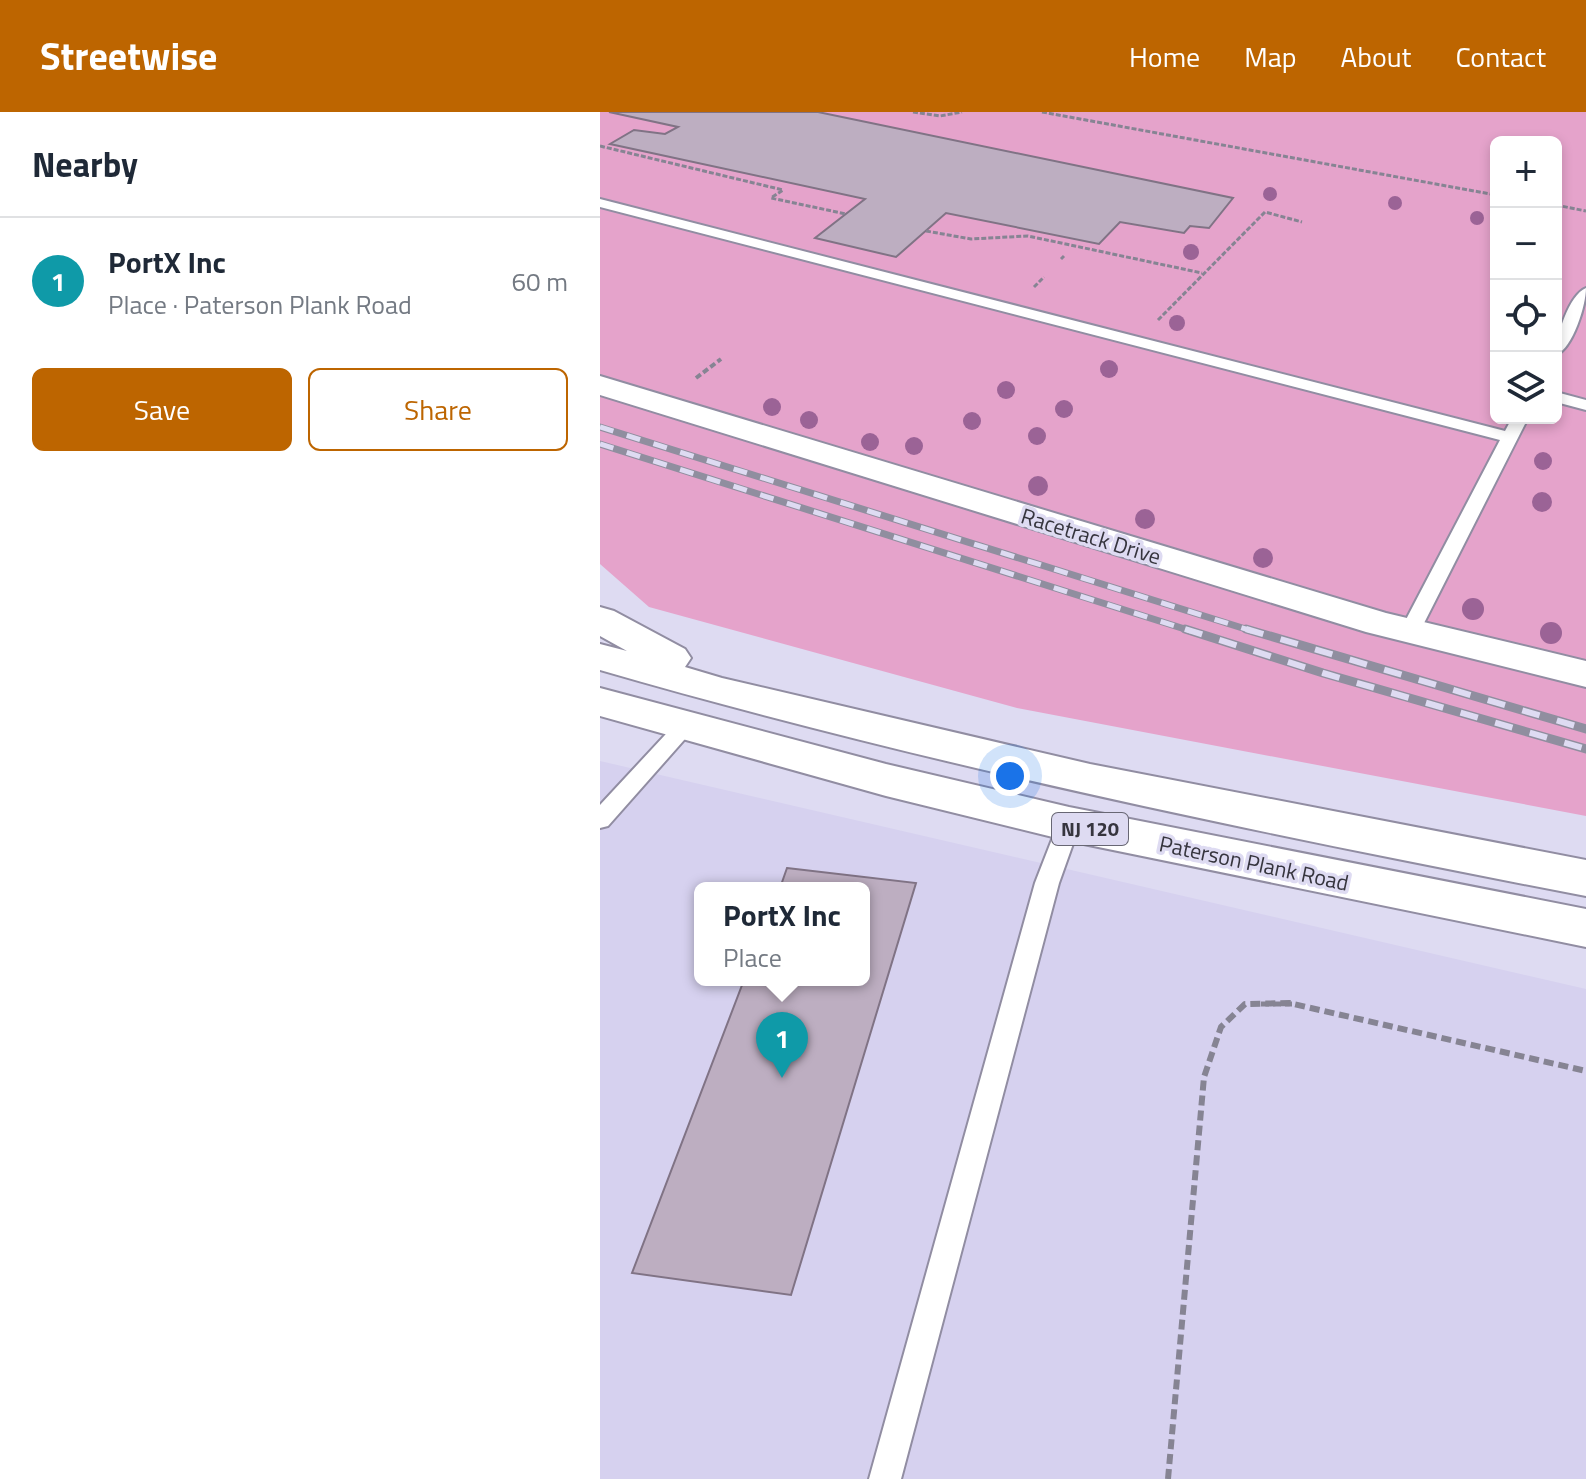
<!DOCTYPE html>
<meta charset="utf-8">
<style>
:root{--surface:#fff;--page:#f2f2f3;--text:#1f2937;--muted:#747a83;--line:#e0e1e3;--accent:#bd6500}
body{margin:0;font-family:"Titillium Web",sans-serif;background:var(--page);color:var(--text)}
.controls{position:absolute;right:24px;top:24px;display:grid;overflow:hidden;border-radius:12px;box-shadow:0 4px 12px #0003}
.controls button{width:72px;height:72px;display:grid;place-items:center;padding:0;border:0;border-bottom:2px solid var(--line);background:var(--surface);color:var(--text);font:40px sans-serif}
.you{position:absolute;left:410px;top:664px;width:28px;height:28px;margin:-20px;border:6px solid #fff;border-radius:50%;background:#1a73e8;box-shadow:0 0 0 12px #1a73e833}
.badge{display:grid;place-items:center;width:52px;height:52px;border-radius:50%;background:var(--accent);color:#fff;font-size:26px;font-weight:700}
.pin{position:absolute;translate:-50% -66px;filter:drop-shadow(0 2px 4px #0008)}
.pin::after{content:'';position:absolute;top:42px;width:28px;height:24px;background:inherit;clip-path:polygon(0 0,100% 0,50% 100%)}
.popup{position:absolute;left:94px;top:770px;width:176px;height:104px;box-sizing:border-box;display:grid;place-content:center;border-radius:12px;background:var(--surface);filter:drop-shadow(0 2px 6px #0005);font-size:26px;white-space:nowrap;color:var(--muted)}
.popup b{font-size:30px;color:var(--text)}
.popup::after{content:'';position:absolute;left:50%;top:100%;margin-left:-16px;border:16px solid transparent;border-top-color:var(--surface)}
.list{margin:0;padding:0;list-style:none}
h2{display:flex;justify-content:space-between;align-items:center;height:104px;margin:0;padding:0 32px;font-size:34px}
h2 small{font-size:26px;font-weight:400;color:var(--muted)}
.list li{display:grid;grid-template-columns:52px 1fr auto;gap:24px;align-items:center;box-sizing:border-box;height:128px;padding:0 32px;border-top:2px solid var(--line)}
.list b{display:block;font-size:30px;white-space:nowrap}
.list p{margin:0;font-size:26px;white-space:nowrap;color:var(--muted)}
.list em{font-size:26px;font-style:normal;color:var(--muted)}
.actions{display:flex;gap:16px;padding:24px 32px}
.actions a{flex:1;padding:18px 0;border:2px solid var(--accent);border-radius:12px;text-align:center;font-size:28px;color:var(--accent)}
.actions .main{background:var(--accent);color:#fff}
.icon{flex:none;width:44px;height:44px;fill:none;stroke:currentColor;stroke-width:2;stroke-linecap:round;stroke-linejoin:round}
.map{position:relative;flex:none;width:986px;height:1367px;overflow:hidden}
header{display:flex;align-items:center;gap:48px;box-sizing:border-box;height:112px;padding:0 40px;background:var(--accent);color:#fff}
header strong{font-size:38px}
nav{display:flex;gap:44px;margin-inline-start:auto;font-size:28px}
main{display:flex}
aside{flex:1;background:var(--surface)}
.map>svg:first-child{display:block}
.built{fill:#d6d1ef;fill-rule:evenodd}
.green{fill:#e5a3cb;fill-rule:evenodd}
.building{fill:#bdaec1;stroke:#807385;stroke-width:2}
.lines{fill:none;stroke-linecap:round;stroke-linejoin:round}
.lane-casing{stroke:#918da2;stroke-width:4}
.street-casing{stroke:#918da2;stroke-width:4}
.primary-casing{stroke:#918da2;stroke-width:4}
.path-far3{stroke:#868493;stroke-width:3;stroke-dasharray:5 2;stroke-linecap:butt}
.path-far2{stroke:#868493;stroke-width:4;stroke-dasharray:6 3;stroke-linecap:butt}
.path-far1{stroke:#868493;stroke-width:5;stroke-dasharray:8 4;stroke-linecap:butt}
.path{stroke:#868493;stroke-width:6;stroke-dasharray:10 5;stroke-linecap:butt}
.lane{fill:#fff;fill-rule:evenodd}
.street{fill:#fff;fill-rule:evenodd}
.primary{fill:#fff;fill-rule:evenodd}
.rail-far1-casing{stroke:#908e9f;stroke-width:7}
.rail-casing{stroke:#908e9f;stroke-width:9}
.rail-far1{stroke:#dedbf2;stroke-width:5;stroke-dasharray:14;stroke-linecap:butt}
.rail{stroke:#dedbf2;stroke-width:6;stroke-dasharray:18;stroke-linecap:butt}
.tree{fill:#9b6396}
.labels{text-anchor:middle;stroke-width:7;stroke-linejoin:round;paint-order:stroke}
.shield{fill:#dedbf2;stroke:#686774;stroke-width:2}
.shield-label{font-size:20px;font-weight:bold;fill:#36353e}
.street-label{font-size:22px;fill:#36353e;stroke:#dedbf2}
</style>
<header>
<strong>Streetwise</strong>
<nav><a>Home</a><a>Map</a><a>About</a><a>Contact</a></nav>
</header>
<main>
<aside>
<h2>Nearby<small></small></h2>
<ul class="list">
<li><span class="badge" style="background:#0f9aa8">1</span><div><b>PortX Inc</b><p>Place · Paterson Plank Road</p></div><em>60 m</em></li>
</ul>
<div class="actions"><a class="main">Save</a><a>Share</a></div>
</aside>
<div class="map">
<svg width="986" height="1367" viewBox="0 0 986 1367">
<rect width="100%" height="100%" fill="#dedbf2"/>
<!-- built -->
<path class="built" d="M0 649 986 877V1367H0ZM100 776H264V868H100Z"/>
<!-- green -->
<path class="green" d="M0 0H986V704L417 596 49 495 0 452ZM896 30H956V306H896Z"/>
<!-- building -->
<path class="building" d="M9 0H218L633 86 609 116 590 114 584 121 520 110 499 132 346 101 296 145 215 126 265 87 10 32 34 18 65 22 78 15Z
M187 756 316 771 191 1183 32 1161 144 868H264V776H180Z"/>
<g class="lines">
<defs>
<path id="lane" d="M0 87 905 319 912 306H928L820 519 810 525 800 519 900 328 0 95Z
M986 176C986 193 973 236 956 243 956 224 969 183 986 176Z
M956 280 986 288V298L956 290Z
M85 607 92 609 95 614 92 619 8 714 0 716V693L78 609Z
M469 704 477 706 480 712 459 771 301 1367H269L435 771 458 712 461 706Z"/>
<path id="street" d="M0 264 786 501 986 549V575L766 520 0 283Z"/>
<path id="primary" d="M0 495 14 499 85 537 91 546 85 555 122 566 490 652 986 748V784C654 720 325 652 0 558V532L27 539 0 524Z
M0 576 286 652 469 695 986 797V835L469 729 286 684 0 604Z"/>
</defs>
<!-- lane casing -->
<use href="#lane" class="lane-casing"/>
<!-- street casing -->
<use href="#street" class="street-casing"/>
<!-- primary casing -->
<use href="#primary" class="primary-casing"/>
<!-- path-far3 -->
<path class="path-far3" d="M313 0 340 4 362 0
M442 0 896 83
M0 34 183 78 171 86 246 102
M956 93 986 99
M326 119 371 127 428 124 602 161
M461 147 464 144
M434 175 444 165
M558 208 665 100 702 110"/>
<!-- path-far2 -->
<path class="path-far2" d="M96 266 121 247"/>
<!-- path-far1 -->
<path class="path-far1" d="M661 892H692"/>
<!-- path -->
<path class="path" d="M568 1367 604 965 621 915 645 892 689 891 986 959"/>
<!-- lane -->
<use href="#lane" class="lane"/>
<!-- street -->
<use href="#street" class="street"/>
<!-- primary -->
<use href="#primary" class="primary"/>
<defs>
<path id="rail-far1" d="M0 315 652 519
M0 332 591 519"/>
<path id="rail" d="M585 517 723 561 986 637
M646 517 986 617"/>
</defs>
<!-- rail-far1 casing -->
<use href="#rail-far1" class="rail-far1-casing"/>
<!-- rail casing -->
<use href="#rail" class="rail-casing"/>
<!-- rail-far1 -->
<use href="#rail-far1" class="rail-far1"/>
<!-- rail -->
<use href="#rail" class="rail"/>
</g>
<!-- trees -->
<g class="tree">
<circle cx="670" cy="82" r="7"/>
<circle cx="795" cy="91" r="7"/>
<circle cx="877" cy="106" r="7"/>
<circle cx="591" cy="140" r="8"/>
<circle cx="577" cy="211" r="8"/>
<circle cx="509" cy="257" r="9"/>
<circle cx="406" cy="278" r="9"/>
<circle cx="172" cy="295" r="9"/>
<circle cx="464" cy="297" r="9"/>
<circle cx="209" cy="308" r="9"/>
<circle cx="372" cy="309" r="9"/>
<circle cx="437" cy="324" r="9"/>
<circle cx="270" cy="330" r="9"/>
<circle cx="314" cy="334" r="9"/>
<circle cx="943" cy="349" r="9"/>
<circle cx="438" cy="374" r="10"/>
<circle cx="942" cy="390" r="10"/>
<circle cx="545" cy="407" r="10"/>
<circle cx="663" cy="446" r="10"/>
<circle cx="873" cy="497" r="11"/>
<circle cx="951" cy="521" r="11"/>
</g>
<g class="labels">
<!-- shield labels -->
<rect class="shield" x="452" y="701" width="76" height="32" rx="6"/>
<g class="shield-label">
<text x="490" y="724">NJ 120</text>
</g>
<!-- street labels -->
<g class="street-label">
<text transform="translate(491 424) rotate(17)" y="8">Racetrack Drive</text>
<text transform="translate(654 751) rotate(12)" y="8">Paterson Plank Road</text>
</g>
</g>
</svg>
<div class="controls">
<button>+</button>
<button>−</button>
<button><svg class="icon" aria-label="locate" viewBox="0 0 24 24"><circle cx="12" cy="12" r="6"/><path d="M12 2v4M12 18v4M2 12h4M18 12h4"/></svg></button>
<button><svg class="icon" aria-label="layers" viewBox="0 0 24 24"><path d="M12 4l9 5-9 5-9-5zM3 14l9 5 9-5"/></svg></button>
</div>
<div class="you"></div>
<div class="pin badge" style="left:182px;top:966px;background:#0f9aa8">1</div>
<div class="popup"><b>PortX Inc</b>Place</div>
</div>
</main>
